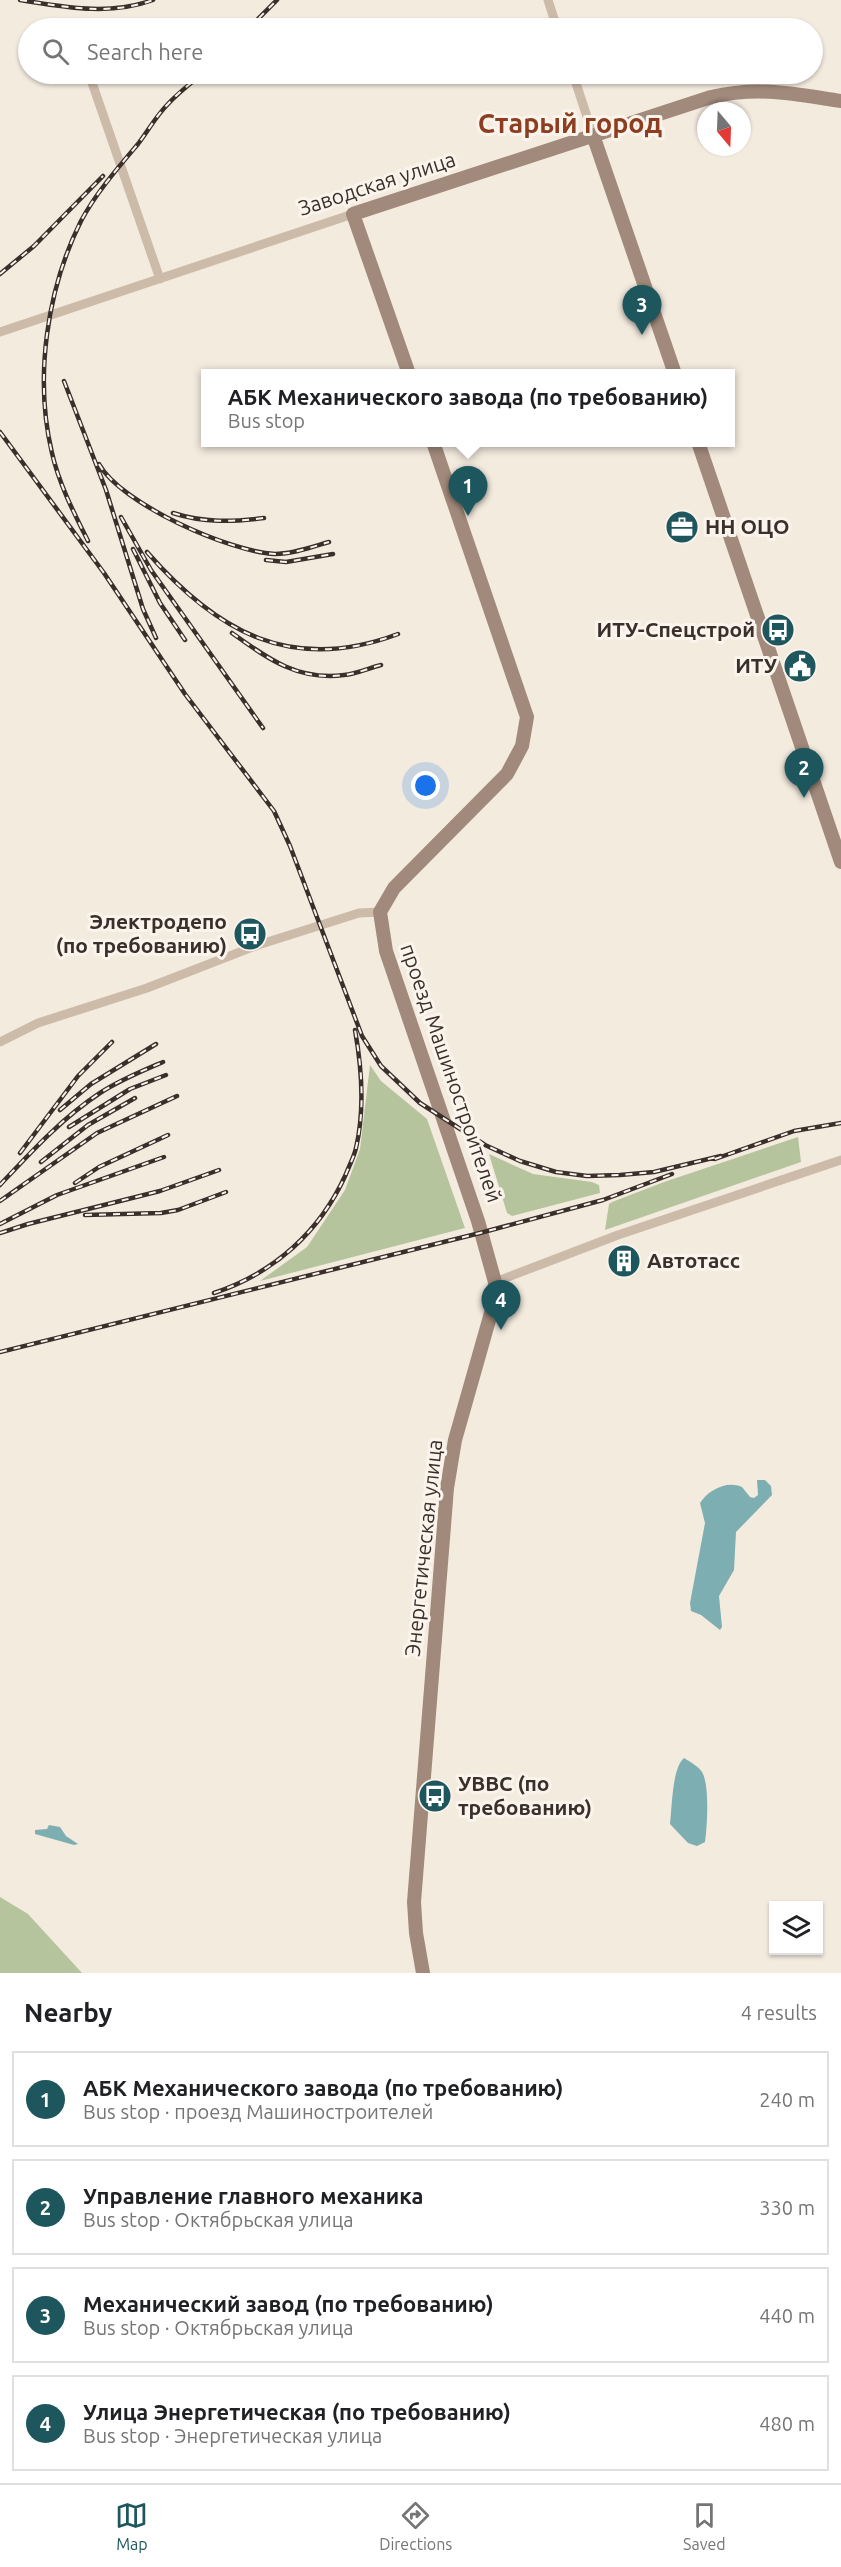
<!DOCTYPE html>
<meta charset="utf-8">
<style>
:root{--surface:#fff;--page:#f6f6f6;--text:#202124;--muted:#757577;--line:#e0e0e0;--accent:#1d575d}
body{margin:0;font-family:Ubuntu,sans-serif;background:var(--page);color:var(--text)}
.controls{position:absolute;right:18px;bottom:18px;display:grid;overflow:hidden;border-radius:0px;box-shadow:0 2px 4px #0004}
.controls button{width:54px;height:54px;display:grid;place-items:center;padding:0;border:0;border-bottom:2px solid var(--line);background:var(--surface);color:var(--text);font:30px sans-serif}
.compass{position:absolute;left:697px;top:102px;width:54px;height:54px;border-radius:50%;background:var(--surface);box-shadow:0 2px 4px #0004;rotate:161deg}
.you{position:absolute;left:426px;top:786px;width:21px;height:21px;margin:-15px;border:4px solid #fff;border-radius:50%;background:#1a73e8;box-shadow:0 0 0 9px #1a73e833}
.badge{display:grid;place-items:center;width:39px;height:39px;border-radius:50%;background:var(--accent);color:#fff;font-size:20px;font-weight:700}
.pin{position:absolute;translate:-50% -50px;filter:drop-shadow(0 2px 3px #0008)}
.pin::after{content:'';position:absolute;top:32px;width:21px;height:18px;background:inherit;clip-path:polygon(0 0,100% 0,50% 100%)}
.popup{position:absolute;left:201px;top:369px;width:534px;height:78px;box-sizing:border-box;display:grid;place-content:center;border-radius:0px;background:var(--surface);filter:drop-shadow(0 2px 4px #0005);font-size:20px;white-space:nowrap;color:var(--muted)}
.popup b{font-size:22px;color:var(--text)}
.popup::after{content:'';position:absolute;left:50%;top:100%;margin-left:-12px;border:12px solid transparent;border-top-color:var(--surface)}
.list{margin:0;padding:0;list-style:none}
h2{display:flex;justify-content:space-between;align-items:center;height:78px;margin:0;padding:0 24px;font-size:26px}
h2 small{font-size:20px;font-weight:400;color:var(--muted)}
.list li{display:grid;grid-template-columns:39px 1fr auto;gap:18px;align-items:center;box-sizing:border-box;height:96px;margin:0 12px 12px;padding:0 12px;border:2px solid var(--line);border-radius:0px}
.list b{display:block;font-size:22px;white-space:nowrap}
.list p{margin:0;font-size:20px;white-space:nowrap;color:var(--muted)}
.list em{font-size:20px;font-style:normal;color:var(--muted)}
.icon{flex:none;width:33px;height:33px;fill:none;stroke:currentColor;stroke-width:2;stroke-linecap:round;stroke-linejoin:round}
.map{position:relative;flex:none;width:841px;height:1973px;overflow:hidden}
.search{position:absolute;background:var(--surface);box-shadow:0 2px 4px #0004;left:18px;right:18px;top:18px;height:66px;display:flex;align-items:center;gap:15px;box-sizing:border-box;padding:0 21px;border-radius:33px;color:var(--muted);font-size:22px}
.sheet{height:510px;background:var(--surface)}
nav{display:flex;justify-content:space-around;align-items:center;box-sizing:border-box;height:84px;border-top:2px solid var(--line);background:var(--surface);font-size:16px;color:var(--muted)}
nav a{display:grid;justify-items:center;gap:3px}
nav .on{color:var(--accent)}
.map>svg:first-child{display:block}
.green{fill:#b6c49e}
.water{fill:#7daeb2}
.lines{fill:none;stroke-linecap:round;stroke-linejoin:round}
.street{stroke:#cdbbaa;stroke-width:9}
.secondary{stroke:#a18a7b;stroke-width:14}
.rail-casing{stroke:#3a2f2a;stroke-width:4.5}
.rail{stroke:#fbf4ec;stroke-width:2;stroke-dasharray:7;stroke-linecap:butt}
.labels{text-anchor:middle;stroke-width:6;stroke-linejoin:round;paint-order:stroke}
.street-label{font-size:21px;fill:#3a2f2a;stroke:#fbf4ec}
.poi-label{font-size:21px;font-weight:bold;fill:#3a2f2a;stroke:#fbf4ec;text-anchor:start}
.district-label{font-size:27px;font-weight:bold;fill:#8c3e20;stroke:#fbf4ec}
</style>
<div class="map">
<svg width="841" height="1973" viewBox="0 0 841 1973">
<rect width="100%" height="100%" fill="#f4ebdf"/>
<!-- green -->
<path class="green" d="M370 1065 381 1081 427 1119 465 1228 260 1281 307 1247 345 1190 360 1149Z
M798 1137 801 1162 605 1230 609 1204 612 1202 664 1182Z
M489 1154 533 1174 592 1182 599 1185 600 1193 512 1216 507 1213Z
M0 1897 28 1914 82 1973H0Z"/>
<!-- water -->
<path class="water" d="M757 1480H765L771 1486 772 1495 736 1532 734 1570 719 1596 722 1627 720 1630 701 1615 691 1611 690 1603 705 1523 700 1503C708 1490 727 1480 742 1487L750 1497 754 1498 758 1495Z
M684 1758C690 1762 698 1766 702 1772 710 1785 707 1828 705 1842L697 1846 688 1843 670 1824C672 1808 672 1768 684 1758Z
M49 1825 60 1827 66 1836 78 1844 74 1845 35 1834V1830L47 1829Z"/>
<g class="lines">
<!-- street -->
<path class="street" d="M548 0 557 28
M73 27 74 28
M89 74 160 279
M573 74 593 135
M0 332 353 214
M0 1042 38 1023 147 988 258 945 359 913 380 912
M495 1282 618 1235 841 1160"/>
<!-- secondary -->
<path class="secondary" d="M593 135 675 374
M409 374 353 214 711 97C759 86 794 94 841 101
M698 442 841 862
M423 1973 416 1933 414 1902 447 1488 455 1440 493 1306 495 1282 478 1221 386 951 380 912 394 888 507 774 522 746 527 717 433 442"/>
<defs>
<path id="rail" d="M20 0C65 7 109 16 153 0
M249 28 277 0
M0 274 34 246 103 176
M64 381 106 490 143 609 156 638
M0 432 104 573 185 694 274 811 290 846 362 1036 381 1066 420 1103 485 1145 520 1161 556 1172 587 1176 620 1175 654 1172 721 1156
M99 464C121 504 230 552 275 554 293 554 312 547 329 542
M173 513C204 523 232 522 264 518
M121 517 151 570 263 728
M88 541C74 513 59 484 52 453 34 378 47 289 81 221 96 193 117 169 138 144 148 131 156 116 168 104 178 93 190 84 202 74
M133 549 160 603 185 640
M147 552C217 632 291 674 398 634
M266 560 286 562 333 554
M232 633C267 658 297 681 344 675 356 674 369 668 381 665
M60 1110 91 1084 156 1044
M69 1127 130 1089 166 1075
M20 1153 78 1076 112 1042
M715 1159 794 1131 841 1123
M41 1162 88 1125 135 1098
M75 1183 99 1167 168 1135
M0 1185C31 1152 62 1118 100 1093 120 1080 142 1071 163 1062
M0 1201 97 1133 177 1096
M85 1215 161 1213 178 1210 226 1192
M0 1224 57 1195 164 1157
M0 1233 28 1224 160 1191 219 1170
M214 1293C274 1273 320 1232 346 1174 349 1166 354 1157 356 1148 365 1109 362 1069 355 1030
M0 1352 480 1233 603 1200 672 1174"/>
</defs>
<!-- rail casing -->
<use href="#rail" class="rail-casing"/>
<!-- rail -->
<use href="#rail" class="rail"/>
</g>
<!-- icons -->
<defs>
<symbol id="office-disc" viewBox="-11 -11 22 22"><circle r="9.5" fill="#1d575d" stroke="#fbf4ec"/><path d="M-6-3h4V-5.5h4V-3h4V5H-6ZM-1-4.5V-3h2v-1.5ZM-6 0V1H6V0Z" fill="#fff"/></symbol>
<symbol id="bus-disc" viewBox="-11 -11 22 22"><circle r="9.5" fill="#1d575d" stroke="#fbf4ec"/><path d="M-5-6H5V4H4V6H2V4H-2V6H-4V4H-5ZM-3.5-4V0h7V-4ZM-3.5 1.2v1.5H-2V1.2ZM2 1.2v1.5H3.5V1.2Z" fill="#fff"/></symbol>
<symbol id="civic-disc" viewBox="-11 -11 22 22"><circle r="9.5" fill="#1d575d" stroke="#fbf4ec"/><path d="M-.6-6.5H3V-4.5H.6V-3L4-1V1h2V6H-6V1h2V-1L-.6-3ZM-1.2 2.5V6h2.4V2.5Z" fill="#fff"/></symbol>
<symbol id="building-disc" viewBox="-11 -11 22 22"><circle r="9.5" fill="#1d575d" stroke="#fbf4ec"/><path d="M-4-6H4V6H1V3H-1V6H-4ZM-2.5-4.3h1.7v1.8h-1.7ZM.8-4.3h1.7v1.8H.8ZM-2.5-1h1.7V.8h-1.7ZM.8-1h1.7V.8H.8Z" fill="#fff"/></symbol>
</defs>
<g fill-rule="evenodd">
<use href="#office-disc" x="663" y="508" width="38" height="38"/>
<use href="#bus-disc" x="759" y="611" width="38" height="38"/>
<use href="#civic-disc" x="781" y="647" width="38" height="38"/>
<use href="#bus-disc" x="231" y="915" width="38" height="38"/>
<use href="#building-disc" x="605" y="1242" width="38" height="38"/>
<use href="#bus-disc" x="416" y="1777" width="38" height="38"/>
</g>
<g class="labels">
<!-- street labels -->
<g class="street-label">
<text transform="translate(377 184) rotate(-18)" y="7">Заводская улица</text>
<text transform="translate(451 1073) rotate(71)" y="7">проезд Машиностроителей</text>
<text transform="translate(424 1548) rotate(-84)" y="7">Энергетическая улица</text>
</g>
<!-- poi labels -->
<g class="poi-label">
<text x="705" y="534">НН ОЦО</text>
<text x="755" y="637" text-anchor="end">ИТУ-Спецстрой</text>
<text x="777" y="673" text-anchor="end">ИТУ</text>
<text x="227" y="929" text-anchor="end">Электродепо<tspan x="227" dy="24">(по требованию)</tspan></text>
<text x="647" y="1268">Автотасс</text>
<text x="458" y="1791">УВВС (по<tspan x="458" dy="24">требованию)</tspan></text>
</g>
<!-- district labels -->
<g class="district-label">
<text x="570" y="133">Старый город</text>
</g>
</g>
</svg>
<div class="controls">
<button><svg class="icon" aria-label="layers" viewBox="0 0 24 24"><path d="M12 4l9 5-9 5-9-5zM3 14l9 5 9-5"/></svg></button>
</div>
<svg class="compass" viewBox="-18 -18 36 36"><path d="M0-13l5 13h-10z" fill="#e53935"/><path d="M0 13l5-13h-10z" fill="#757577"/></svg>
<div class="you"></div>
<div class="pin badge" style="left:468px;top:516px">1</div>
<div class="popup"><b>АБК Механического завода (по требованию)</b>Bus stop</div>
<div class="pin badge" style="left:804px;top:798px">2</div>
<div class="pin badge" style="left:642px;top:335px">3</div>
<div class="pin badge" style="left:501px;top:1330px">4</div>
<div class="search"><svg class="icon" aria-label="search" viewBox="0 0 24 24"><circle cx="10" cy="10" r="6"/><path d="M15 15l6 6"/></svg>Search here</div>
</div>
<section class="sheet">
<h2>Nearby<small>4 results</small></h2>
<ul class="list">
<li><span class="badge">1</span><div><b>АБК Механического завода (по требованию)</b><p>Bus stop · проезд Машиностроителей</p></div><em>240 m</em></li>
<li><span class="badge">2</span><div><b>Управление главного механика</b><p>Bus stop · Октябрьская улица</p></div><em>330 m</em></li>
<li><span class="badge">3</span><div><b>Механический завод (по требованию)</b><p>Bus stop · Октябрьская улица</p></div><em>440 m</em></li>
<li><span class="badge">4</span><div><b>Улица Энергетическая (по требованию)</b><p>Bus stop · Энергетическая улица</p></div><em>480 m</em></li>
</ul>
</section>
<nav>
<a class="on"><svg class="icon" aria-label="map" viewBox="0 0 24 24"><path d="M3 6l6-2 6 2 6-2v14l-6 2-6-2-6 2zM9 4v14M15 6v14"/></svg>Map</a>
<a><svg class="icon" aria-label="directions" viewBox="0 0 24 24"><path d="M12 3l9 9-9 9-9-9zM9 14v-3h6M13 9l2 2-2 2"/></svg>Directions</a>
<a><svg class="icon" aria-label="saved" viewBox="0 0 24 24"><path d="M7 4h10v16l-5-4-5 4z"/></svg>Saved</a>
</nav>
